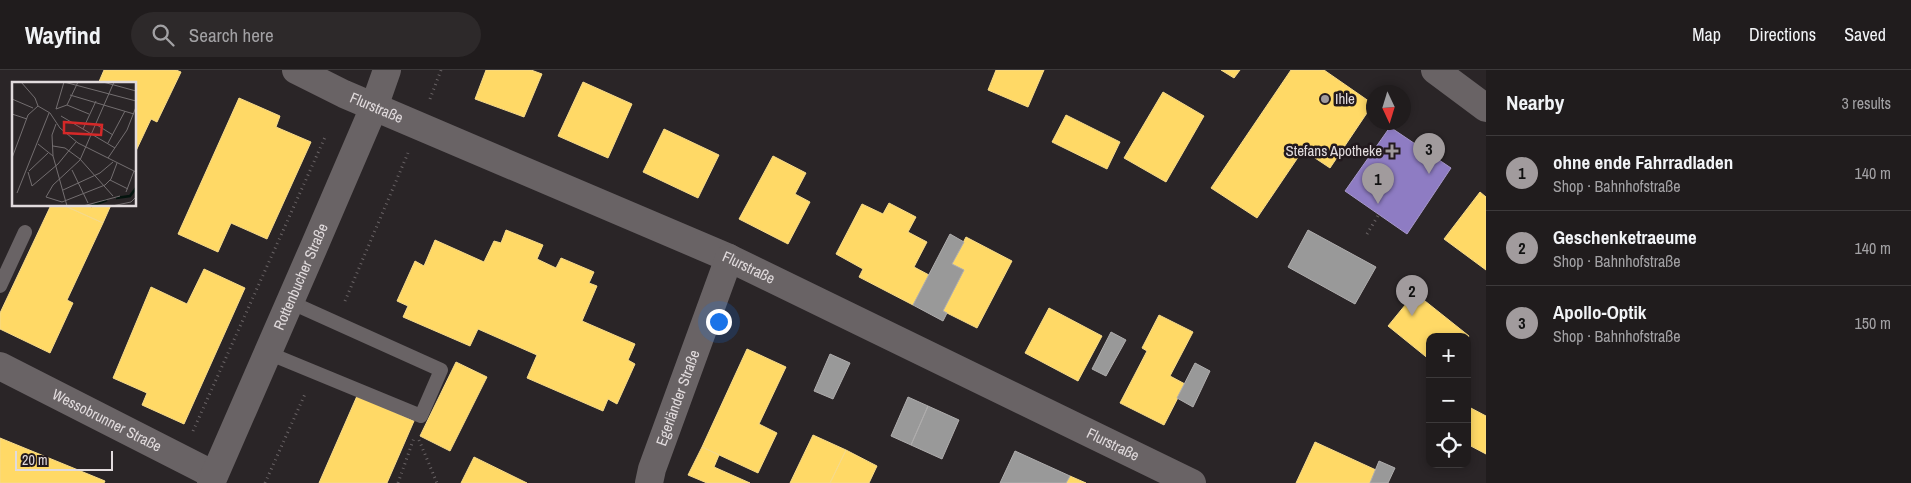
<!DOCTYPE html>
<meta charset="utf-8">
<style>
:root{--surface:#201c1d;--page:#2d292a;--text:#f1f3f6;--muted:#a2a1a4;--line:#3d3a3b;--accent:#a19b9d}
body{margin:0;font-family:"Archivo Narrow",sans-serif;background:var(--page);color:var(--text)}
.controls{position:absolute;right:15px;bottom:15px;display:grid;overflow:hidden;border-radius:10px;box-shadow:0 2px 8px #0003}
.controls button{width:45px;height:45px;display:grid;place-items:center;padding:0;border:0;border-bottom:1px solid var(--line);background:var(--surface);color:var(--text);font:25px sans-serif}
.compass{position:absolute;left:1366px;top:15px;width:45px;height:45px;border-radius:50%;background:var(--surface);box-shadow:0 2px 8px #0003;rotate:176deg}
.scale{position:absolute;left:15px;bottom:12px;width:98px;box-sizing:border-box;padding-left:5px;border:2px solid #e1dbdd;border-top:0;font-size:14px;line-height:18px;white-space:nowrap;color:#e1dbdd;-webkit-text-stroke:4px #22191d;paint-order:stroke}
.you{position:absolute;left:718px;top:251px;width:18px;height:18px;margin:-12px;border:4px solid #fff;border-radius:50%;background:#1a73e8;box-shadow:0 0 0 8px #1a73e833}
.badge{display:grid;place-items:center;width:32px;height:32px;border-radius:50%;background:var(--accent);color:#111;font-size:16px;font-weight:700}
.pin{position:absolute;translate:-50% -41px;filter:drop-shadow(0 1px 2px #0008)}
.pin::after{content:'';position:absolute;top:26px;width:18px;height:15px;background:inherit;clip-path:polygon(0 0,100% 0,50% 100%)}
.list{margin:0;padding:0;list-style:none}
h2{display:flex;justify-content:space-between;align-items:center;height:65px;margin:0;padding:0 20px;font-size:21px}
h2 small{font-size:16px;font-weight:400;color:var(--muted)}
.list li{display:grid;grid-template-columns:32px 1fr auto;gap:15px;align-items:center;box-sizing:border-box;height:75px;padding:0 20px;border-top:1px solid var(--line)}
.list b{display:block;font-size:19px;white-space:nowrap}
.list p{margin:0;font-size:16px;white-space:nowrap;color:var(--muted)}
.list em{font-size:16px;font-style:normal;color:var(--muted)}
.icon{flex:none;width:28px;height:28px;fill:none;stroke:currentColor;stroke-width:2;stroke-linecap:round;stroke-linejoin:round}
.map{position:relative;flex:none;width:1486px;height:413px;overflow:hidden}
header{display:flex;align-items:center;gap:30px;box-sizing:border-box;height:70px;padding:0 25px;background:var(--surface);border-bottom:1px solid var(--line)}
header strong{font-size:24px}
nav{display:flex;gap:28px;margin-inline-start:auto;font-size:18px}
.search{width:350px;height:45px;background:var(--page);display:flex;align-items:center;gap:12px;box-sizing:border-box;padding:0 18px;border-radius:28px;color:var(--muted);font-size:19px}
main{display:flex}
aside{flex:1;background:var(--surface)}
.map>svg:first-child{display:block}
.homes{fill:#ffd966;stroke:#f6da8a}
.offices{fill:#8e7cc3;stroke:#a798cb}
.industry{fill:#999;stroke:#afadad}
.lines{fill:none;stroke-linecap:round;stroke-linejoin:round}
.path{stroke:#696365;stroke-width:3;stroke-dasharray:1 4;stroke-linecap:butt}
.service{stroke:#696365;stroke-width:14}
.minor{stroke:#696365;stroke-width:28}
.tertiary{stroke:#696365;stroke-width:28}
.poi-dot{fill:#a19b9d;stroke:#22191d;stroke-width:2}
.labels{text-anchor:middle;stroke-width:5;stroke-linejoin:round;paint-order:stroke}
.poi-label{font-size:15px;fill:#e1dbdd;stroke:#22191d;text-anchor:start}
.street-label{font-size:15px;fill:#e1dbdd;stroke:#22191d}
.inset-river{fill:none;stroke:#04140e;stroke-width:2.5}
.inset-road{fill:none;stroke:#736e70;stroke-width:1}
.view{fill:#d62828;fill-opacity:0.15;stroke:#d62828;stroke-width:2.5}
.inset-edge{fill:none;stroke:#e1dbdd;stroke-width:2.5}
</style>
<header>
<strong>Wayfind</strong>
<div class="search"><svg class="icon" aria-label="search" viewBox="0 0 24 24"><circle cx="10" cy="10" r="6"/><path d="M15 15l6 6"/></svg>Search here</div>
<nav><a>Map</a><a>Directions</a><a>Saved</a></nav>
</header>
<main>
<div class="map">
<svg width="1486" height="413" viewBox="0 0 1486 413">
<rect width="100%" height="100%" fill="#2a2527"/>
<!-- homes -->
<path class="homes" d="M104 0H176L181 2 157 52 151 49 135 83V14H98Z
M486 0H531L542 4 524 47 475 29Z
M996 0H1044L1028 37 988 20Z
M1221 0H1240L1234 8Z
M1291 0H1324L1373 34 1330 98 1303 80 1257 148 1211 118Z
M583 12 632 34 608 88 558 66Z
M1163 22 1204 46 1166 112 1124 88Z
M239 28 280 46 276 57 311 72 267 169 231 153 218 182 178 164Z
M1066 45 1120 72 1107 99 1052 72Z
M664 59 719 85 698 128 643 102Z
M773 86 806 103 795 124 810 132 788 174 739 149Z
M1480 122 1486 127V200L1444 169Z
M889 133 916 147 908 162 927 172 914 197 929 205 913 235 859 207 863 199 836 184 862 134 883 144Z
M51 135H63L103 153 67 230 73 233 50 283 0 259V243Z
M63 135H111L103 153Z
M506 160 543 175 537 189 556 198 561 188 594 202 589 213 597 216 582 251 635 274 628 290 635 294 617 334 608 329 603 341 527 308 537 285 478 259 470 276 403 247 408 236 397 231 415 191 424 196 435 170 484 192 494 171 501 173Z
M966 167 1012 191 977 258 943 241 964 200 952 194Z
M204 199 245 218 184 354 142 335 147 323 113 308 151 217 187 234Z
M1415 223 1469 266 1467 269V267H1430V290L1388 256Z
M1049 238 1102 266 1078 311 1025 283Z
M1159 245 1193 262 1170 306 1185 314 1164 355 1120 333 1147 281 1142 278Z
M747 279 786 297 759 354 777 363 758 403 702 377Z
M456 292 487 307 450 381 420 366Z
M357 326 414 351 387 413H319Z
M1467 336 1486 346V384L1467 374Z
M813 365 846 380 830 413H790Z
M0 368 105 411 104 413H0Z
M1315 372 1376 400 1370 413H1296Z
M702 377 719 385 714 397 750 413H707L688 405Z
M846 380 877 396 869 413H830Z
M474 387 527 413H461Z
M1070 406 1086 413H1066Z"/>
<!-- offices -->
<path class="offices" d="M1390 57 1451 98 1407 164 1345 121Z"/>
<!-- industry -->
<path class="industry" d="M1308 160 1376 197 1355 234 1288 197Z
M950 164 964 172 952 194 964 200 943 241 947 243 943 251 913 235Z
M1111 262 1126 270 1106 306 1092 299Z
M830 284 850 293 833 329 814 321Z
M1195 293 1210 301 1193 337 1177 328Z
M908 327 928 336 911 375 891 366Z
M928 336 959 350 942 389 911 375Z
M1015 381 1070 406 1066 413H1000Z
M1379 391 1395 398 1388 413H1370Z"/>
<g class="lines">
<!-- path -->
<path class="path" d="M430 29 441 0
M1367 164 1379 144
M345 231 408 83
M193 361 326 65
M419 370 437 413
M265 413 305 324
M398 413 414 368"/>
<!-- service -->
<path class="service" d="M0 216 25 162
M268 283 421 346 441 300 290 232"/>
<!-- minor -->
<g class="minor">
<path id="s1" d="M296 0 344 24 729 188 1192 413"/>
<path id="s2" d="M0 296 214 405"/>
<path id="s3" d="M211 413 313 179 374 37 387 0"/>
<path id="s4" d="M649 413 652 399 729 188"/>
</g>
<!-- tertiary -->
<path class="tertiary" d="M1435 0 1486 38"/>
</g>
<!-- markers -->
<g class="poi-dot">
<circle cx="1325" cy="29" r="5"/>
<path d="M1389.5 73.5h5v5h5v5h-5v5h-5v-5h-5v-5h5z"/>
</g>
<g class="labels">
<!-- poi labels -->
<g class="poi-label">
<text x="1335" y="34">Ihle</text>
<text x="1382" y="86" text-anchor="end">Stefans Apotheke</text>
</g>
<!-- street labels -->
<g class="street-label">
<text dy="5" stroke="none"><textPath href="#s1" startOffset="89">Flurstraße</textPath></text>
<text dy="5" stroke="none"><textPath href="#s1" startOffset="494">Flurstraße</textPath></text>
<text dy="5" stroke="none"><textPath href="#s3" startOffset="225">Rottenbucher Straße</textPath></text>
<text dy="5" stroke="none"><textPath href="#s4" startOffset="90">Egerländer Straße</textPath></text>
<text dy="5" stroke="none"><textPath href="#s2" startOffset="120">Wessobrunner Straße</textPath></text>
<text dy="5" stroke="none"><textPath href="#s1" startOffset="899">Flurstraße</textPath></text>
</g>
</g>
<!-- overview -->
<g transform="translate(12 12)">
<rect width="124" height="124" fill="#2a2527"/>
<path class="inset-river" d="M104 116 118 114 124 106M79 124 95 118"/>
<path class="inset-road" d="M9 0 23 16 26 24M52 0 124 19M52 0 44 27 55 23 77 32M91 0 124 9M102 0 68 78 41 103 34 115 50 120 93 103 99 97 105 81M58 13 122 32M0 17 21 26M55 23 66 0M0 32 15 37M49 34 103 66M44 42 40 53 41 74 55 124M85 43 101 53M71 47 84 19M96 61 113 29M26 62 41 74M41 64 53 66 68 77 101 114M0 76 16 33 26 24 38 31 48 46 66 61 124 90M96 76 115 48 124 25M60 88 76 121M17 89 36 71M16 90 20 104 46 82 64 60M98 98 116 107M51 108 88 91 101 80M114 110 122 89M5 111 37 31M71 124 108 114M100 124 119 120 124 115"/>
<path class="view" d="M52 40 90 43 89 53 52 51Z"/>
<rect width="124" height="124" class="inset-edge"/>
</g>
</svg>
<div class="controls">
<button>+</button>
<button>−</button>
<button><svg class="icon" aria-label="locate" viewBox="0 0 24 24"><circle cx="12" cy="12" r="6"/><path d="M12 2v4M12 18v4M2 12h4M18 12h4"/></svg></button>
</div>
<svg class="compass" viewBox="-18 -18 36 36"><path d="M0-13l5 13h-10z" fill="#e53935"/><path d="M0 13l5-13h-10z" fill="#a2a1a4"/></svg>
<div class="scale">20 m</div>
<div class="you"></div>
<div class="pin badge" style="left:1378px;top:134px">1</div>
<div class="pin badge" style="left:1412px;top:246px">2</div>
<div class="pin badge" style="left:1429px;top:104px">3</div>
</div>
<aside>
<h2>Nearby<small>3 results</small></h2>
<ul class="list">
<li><span class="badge">1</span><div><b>ohne ende Fahrradladen</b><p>Shop · Bahnhofstraße</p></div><em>140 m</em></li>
<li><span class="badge">2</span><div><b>Geschenketraeume</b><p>Shop · Bahnhofstraße</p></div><em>140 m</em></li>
<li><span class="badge">3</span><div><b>Apollo-Optik</b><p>Shop · Bahnhofstraße</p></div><em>150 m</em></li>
</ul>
</aside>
</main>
